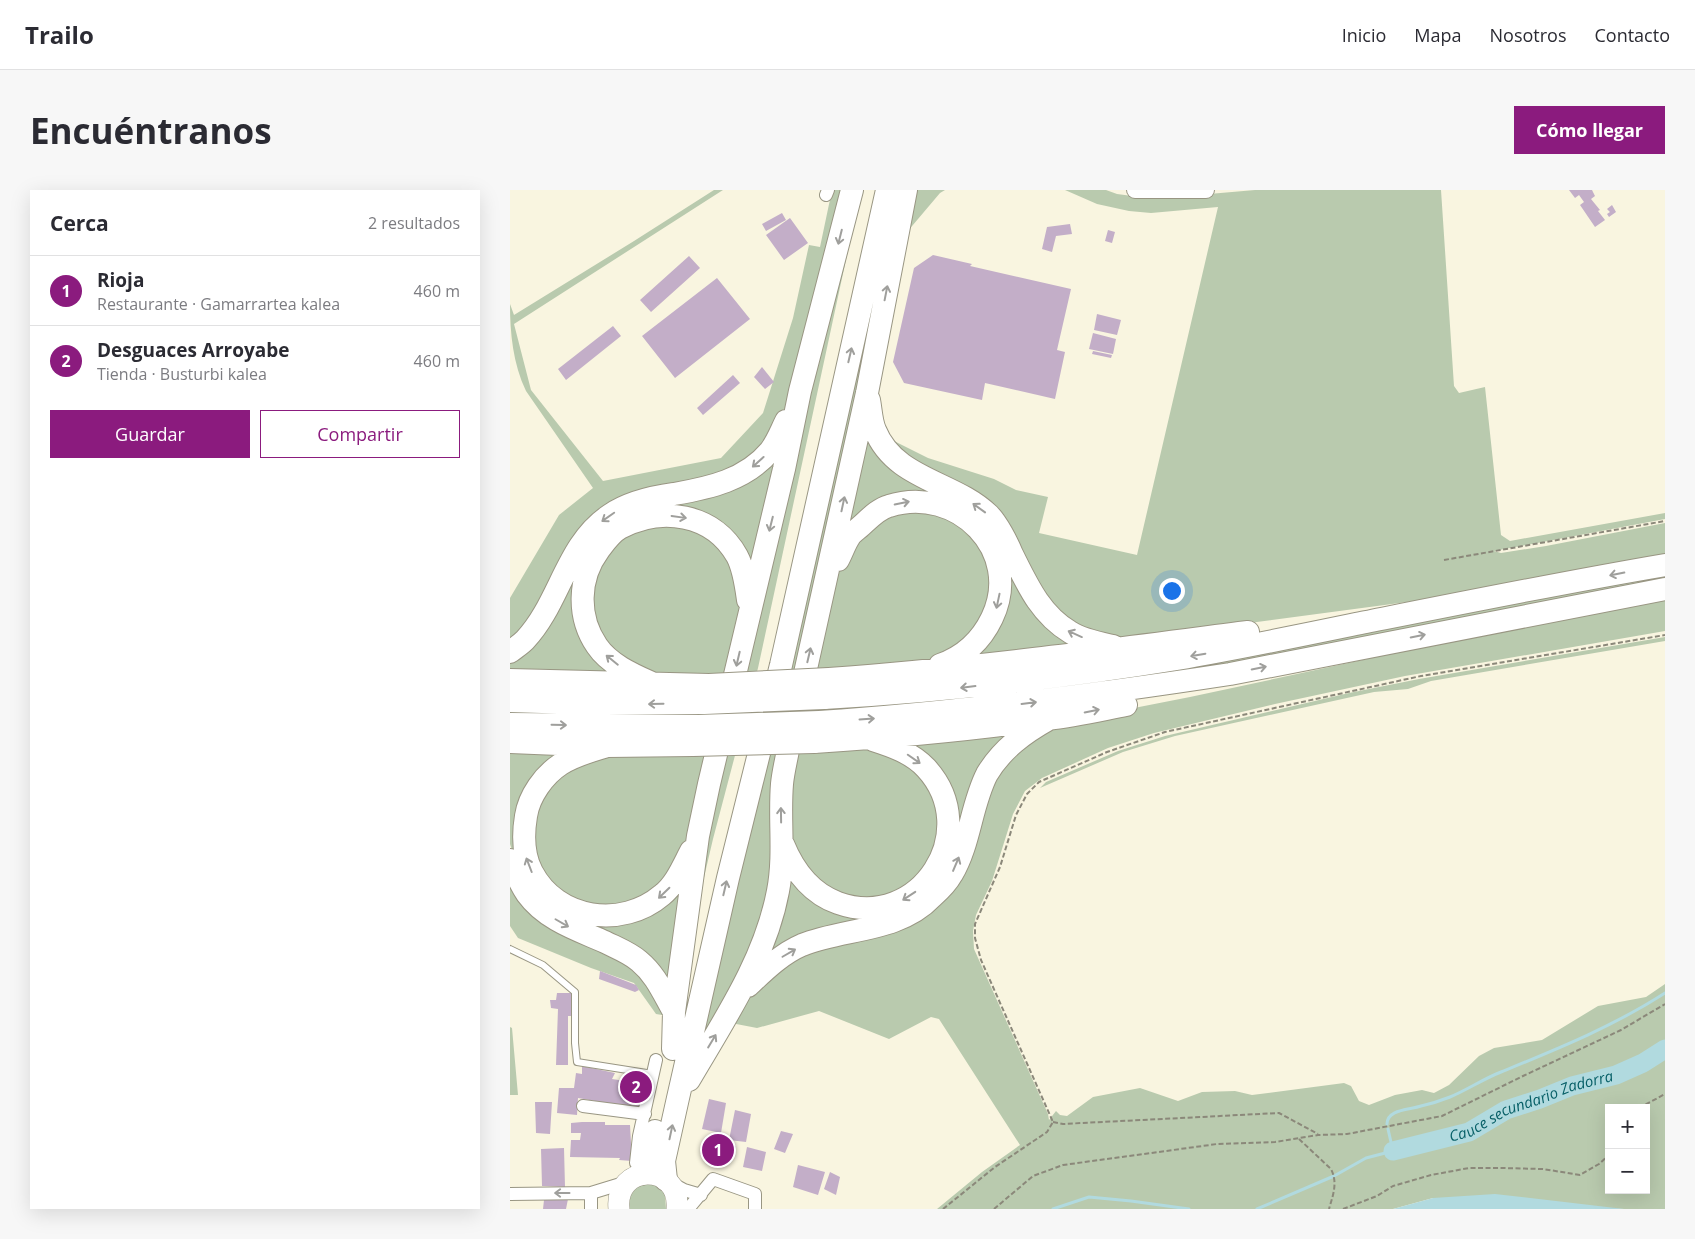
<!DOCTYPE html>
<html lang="es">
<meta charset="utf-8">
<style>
:root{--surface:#fff;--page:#f7f7f7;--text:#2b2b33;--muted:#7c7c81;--line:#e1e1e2;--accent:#8b1b7e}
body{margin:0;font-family:"Open Sans",sans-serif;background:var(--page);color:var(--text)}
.controls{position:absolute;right:15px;bottom:15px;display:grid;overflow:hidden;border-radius:0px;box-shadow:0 5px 20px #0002}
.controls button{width:45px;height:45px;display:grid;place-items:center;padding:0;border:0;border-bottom:1px solid var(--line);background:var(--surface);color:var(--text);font:25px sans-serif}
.you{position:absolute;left:661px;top:400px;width:18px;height:18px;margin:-12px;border:4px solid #fff;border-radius:50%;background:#1a73e8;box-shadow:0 0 0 8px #1a73e833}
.badge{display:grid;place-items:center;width:32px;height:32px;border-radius:50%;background:var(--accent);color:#fff;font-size:16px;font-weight:700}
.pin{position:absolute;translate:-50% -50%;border:2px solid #fff;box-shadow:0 1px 5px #0006}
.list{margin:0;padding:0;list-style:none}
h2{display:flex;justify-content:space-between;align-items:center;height:65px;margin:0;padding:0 20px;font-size:21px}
h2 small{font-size:16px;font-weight:400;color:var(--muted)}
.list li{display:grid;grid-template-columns:32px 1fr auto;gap:15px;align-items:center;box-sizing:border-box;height:70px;padding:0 20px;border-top:1px solid var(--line)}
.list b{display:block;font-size:19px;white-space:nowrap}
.list p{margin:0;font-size:16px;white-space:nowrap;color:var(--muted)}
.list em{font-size:16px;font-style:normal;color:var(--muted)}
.actions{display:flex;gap:10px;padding:15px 20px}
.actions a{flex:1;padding:11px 0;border:1px solid var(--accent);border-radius:0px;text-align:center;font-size:18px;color:var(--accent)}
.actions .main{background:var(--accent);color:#fff}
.map{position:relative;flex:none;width:1155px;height:1019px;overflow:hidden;border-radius:0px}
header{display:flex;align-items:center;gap:30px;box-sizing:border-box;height:70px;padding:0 25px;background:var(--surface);border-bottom:1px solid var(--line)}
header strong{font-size:24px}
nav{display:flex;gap:28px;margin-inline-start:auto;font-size:18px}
.intro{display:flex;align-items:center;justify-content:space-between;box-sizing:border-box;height:120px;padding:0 30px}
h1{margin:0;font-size:35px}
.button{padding:12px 22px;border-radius:0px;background:var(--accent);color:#fff;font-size:18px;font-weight:700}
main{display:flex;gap:30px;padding:0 30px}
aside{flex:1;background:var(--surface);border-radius:0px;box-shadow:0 5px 20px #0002}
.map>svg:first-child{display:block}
.green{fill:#b9caae;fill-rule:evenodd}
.water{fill:#b1dadf}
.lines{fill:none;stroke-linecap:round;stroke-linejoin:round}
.stream{stroke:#b1dadf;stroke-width:3}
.river{stroke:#b1dadf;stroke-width:19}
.building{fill:#c3aec8}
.service-casing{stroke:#999683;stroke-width:8}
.minor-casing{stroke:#999683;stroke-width:14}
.tertiary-casing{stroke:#999683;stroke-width:18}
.trunk-casing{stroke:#999683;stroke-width:22}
.motorway-casing{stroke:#999683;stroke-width:24}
.path{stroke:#8b887a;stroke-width:2;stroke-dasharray:5 2.5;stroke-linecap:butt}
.service{stroke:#fff;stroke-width:6}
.minor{stroke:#fff;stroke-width:12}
.tertiary{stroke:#fff;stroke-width:16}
.trunk{stroke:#fff;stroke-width:21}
.motorway{stroke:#fff;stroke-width:22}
.motorway-bridge-casing{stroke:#999683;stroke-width:24;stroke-linecap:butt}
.motorway-bridge{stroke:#fff;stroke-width:22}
.oneway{stroke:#9f9f9c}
.labels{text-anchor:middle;stroke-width:5;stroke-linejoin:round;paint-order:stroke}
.water-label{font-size:15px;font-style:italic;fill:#075f67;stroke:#f9f5e0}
</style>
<header>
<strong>Trailo</strong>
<nav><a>Inicio</a><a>Mapa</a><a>Nosotros</a><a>Contacto</a></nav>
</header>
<div class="intro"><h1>Encuéntranos</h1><a class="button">Cómo llegar</a></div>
<main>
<aside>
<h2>Cerca<small>2 resultados</small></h2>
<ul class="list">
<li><span class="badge">1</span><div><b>Rioja</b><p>Restaurante · Gamarrartea kalea</p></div><em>460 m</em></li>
<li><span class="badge">2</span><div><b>Desguaces Arroyabe</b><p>Tienda · Busturbi kalea</p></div><em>460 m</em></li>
</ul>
<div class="actions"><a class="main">Guardar</a><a>Compartir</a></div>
</aside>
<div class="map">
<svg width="1155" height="1019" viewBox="0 0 1155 1019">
<rect width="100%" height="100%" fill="#f9f5e0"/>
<!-- green -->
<path class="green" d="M204 0H213L4 134 21 200 93 291 211 268 253 223 283 128 299 55 310 57 322 0H334L311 99 275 218 260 248 240 270 211 285 142 300 23 426 0 453V408L49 325 83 298 16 201C3 174 0 143 0 114L4 125 124 51Z
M351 0 248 478 203 649 184 730 202 600Z
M403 0H435L430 3 397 42Z
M555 0H596L607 4 630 7 653 8 745 0H931L944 196 949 203 975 197 991 345 1000 351 1155 323V329L984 361 991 363 1036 356 1155 333V365L927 408 626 448 607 449 565 438 390 266 373 236 384 251 418 268 484 289 506 300 538 307 529 343 627 365 708 17 641 23 619 21 587 14Z
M373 59 266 658 254 740 197 843 194 842 244 611Z
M358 236 572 456 455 471 495 383 422 306 334 343Z
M267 265 269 266 241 381C235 369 229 355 219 346 149 280 37 351 74 441 81 459 96 472 109 486L0 483V468C30 449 46 405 63 374 70 362 77 350 88 341 128 308 162 312 209 300 231 295 250 279 267 265Z
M393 318 448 330 479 366 483 400 460 447 421 470 306 480 324 396 335 367 347 347Z
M144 334 177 338 205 352 224 378 230 420 217 484 178 486 145 482 122 477 92 449 80 413 90 366 108 350Z
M1155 383V390L604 495 317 524 316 517Z
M1155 409V441L895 486 765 514 644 543 598 558 532 588 515 601 503 624 482 691 466 725 463 741 464 759 538 924 539 930 546 921 550 925 557 926 583 907 630 898 668 911 692 902 725 901 742 905 834 893 841 896 849 911 859 915 885 905 912 900 924 903 939 895 969 866 984 858 1032 850 1088 816 1136 807 1155 794V1019H1114L923 1008 883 1019H427L472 982 510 955 429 829 421 827 379 849 309 821 247 838 221 833 227 822 248 796 273 775 304 760 383 739 492 573 521 547 563 530 680 507 983 442ZM1099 918H1136V1000H1099Z
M1155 447V451L921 491 898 499 864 502 665 546 613 562 530 598 536 592 608 561 655 546 839 503 909 489Z
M507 540C496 551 482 562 475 577 454 617 453 668 421 702 394 729 357 730 323 739 298 747 276 757 254 772 267 742 275 713 278 680 288 691 297 705 310 712 326 720 344 725 362 724 410 719 451 671 443 622 441 612 437 603 433 594 427 582 417 569 406 562 401 559 395 556 389 553Z
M353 559 371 562 407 581 428 612 430 638 420 675 392 701 351 712 311 697 280 651 284 560Z
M0 560 56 562 31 582 12 670 85 732 175 687 162 803 7 676 0 654Z
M198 563 178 646 168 669 157 689 120 716 82 718 44 699 23 662 29 609 43 589 81 568Z
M0 689 125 777 151 819 152 825 146 824 124 793 81 778 8 748 0 736Z
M0 837 2 838 8 905H0Z
M128 995H147L155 1004 156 1019H119V1004Z"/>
<!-- water -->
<path class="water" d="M985 1004 1114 1019H883L923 1008Z"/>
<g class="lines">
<!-- stream -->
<path class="stream" d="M877 934C877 919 900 920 911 916 920 914 930 911 940 907 957 900 973 889 991 882 1047 859 1104 836 1155 803
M543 1019 579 1007 621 1011 679 1019
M747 1019 824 986 856 968 883 961 878 939"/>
<!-- river -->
<path class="river" id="s1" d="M883 961 959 942 996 920 1030 909 1062 896 1106 885 1133 873 1155 859"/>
</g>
<!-- building -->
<path class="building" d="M1059 0H1082L1085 6 1081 9 1090 20 1088 21 1095 30 1085 37 1070 15 1074 12 1069 5 1065 8Z
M1102 15 1106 22 1099 27 1097 24 1100 22 1097 19Z
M272 23 276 30 256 41 252 34Z
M280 28 298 53 274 70 256 45Z
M560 34 562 44 546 46 542 62 532 59 537 37Z
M598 40 605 42 602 53 595 51Z
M423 65 462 74 460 76 561 99 547 160 555 162 545 209 475 193 472 210 394 193 383 172 404 78Z
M179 66 190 78 141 122 130 110Z
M207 88 240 129 165 188 132 146Z
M587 124 611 130 607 145 584 140Z
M103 136 111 146 56 190 48 179Z
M583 143 606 149 603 164 579 159Z
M583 161 602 165 601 168 582 164Z
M252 177 264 192 255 199 244 187Z
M223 185 230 193 193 225 187 218Z
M90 781 126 795 129 800 125 802 89 789Z
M47 803H62V826H58V875H46L48 819 41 818 40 810H46Z
M72 876 105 883 102 889 115 891 116 885 127 888V891L137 894 131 919 68 908 67 925 47 923 49 898H64L66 883 72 884Z
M199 909 216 913 211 943 192 939Z
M25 912H42L40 944 26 943Z
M225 920 241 924 236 952 219 950Z
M72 932H95V935H120L122 971 109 970 110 968 60 967 61 950H70L71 943H61V933Z
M271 941 283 944 275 963 264 959Z
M194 949 226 956 222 971 190 964Z
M237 957 256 962 252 981 233 977Z
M54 958 55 997 32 996 31 959Z
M288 975 315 982 308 1005 283 997Z
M320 982 330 987 326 1005 314 999Z
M58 1009 56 1019H33L34 1010Z"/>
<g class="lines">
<defs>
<path id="service" d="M0 759 33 775 65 802V853L67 872 143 884"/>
<path id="minor" d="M316 5 318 0
M73 916 135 924
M133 980 126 973 129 946 146 870
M161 993 174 1000 191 1005
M0 1004 81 1003 117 992
M81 1019V1003
M178 1019 203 989 245 1004V1019"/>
<path id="tertiary" d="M625 0H696"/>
<path id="trunk" d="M109 1019C104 973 171 972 167 1019"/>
<path id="motorway" d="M359 210C361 220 361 231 365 240 385 290 444 291 479 325 487 333 497 352 502 364 517 394 530 424 560 442 572 450 589 453 603 456
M328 370C332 363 335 353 340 346 343 342 348 339 351 336 359 329 368 319 379 316 447 294 514 361 482 428 471 451 453 467 430 475
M0 462C5 458 10 455 15 450 50 413 56 354 100 325 119 312 142 307 164 304 199 298 236 290 260 261 267 252 271 241 276 231
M319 489C459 479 598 460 738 442
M0 490 199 495
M144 494C124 485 100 475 87 456 67 427 68 388 89 360 95 352 101 343 110 338 151 316 203 323 227 366 234 379 236 396 238 410
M314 508C433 501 550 488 667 469 731 458 793 445 856 432 956 412 1055 392 1155 375
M0 511 96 514 194 513
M309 532C447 523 583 505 720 484L1155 399
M0 534 188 536
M0 552 97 556 183 555
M304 552C382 547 460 540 537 529 564 526 590 520 616 515
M97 556C81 561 65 565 51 574 34 585 19 606 16 626 13 644 13 665 22 682 47 730 112 739 152 705 166 694 173 676 181 661
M273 654C284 681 300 703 328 713 410 742 474 641 416 578 402 563 382 556 363 550
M0 670C5 682 10 694 17 704 36 730 68 740 95 752 107 758 120 763 129 771 146 785 153 803 164 822
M238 796C254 781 271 764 292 755 335 738 389 742 422 707 430 700 437 693 442 684 460 654 461 615 477 584 492 559 514 543 539 529
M163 859 164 822 188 646 199 594 274 279 290 201 342 0
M179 890C214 830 255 770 268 701 275 665 269 629 272 594 273 583 276 571 278 560L357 203 396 0
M131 984 140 968 145 941
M156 990 154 971 168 908 218 688 271 475 377 0"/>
</defs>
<!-- service casing -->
<use href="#service" class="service-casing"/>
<!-- minor casing -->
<use href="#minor" class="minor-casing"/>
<!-- tertiary casing -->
<use href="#tertiary" class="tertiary-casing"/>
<!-- trunk casing -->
<use href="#trunk" class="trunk-casing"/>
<!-- motorway casing -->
<use href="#motorway" class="motorway-casing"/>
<!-- path -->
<path class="path" d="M934 370 1155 331
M1129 918 1155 904
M543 932 553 934 769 923 808 944
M789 949 821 979C828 993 823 1005 819 1019
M433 1019 485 977 537 942 543 932 471 770 465 748V734L490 677 506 625 517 604 529 592 597 562 655 542 911 486 1155 445
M484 1019 523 986 553 975 707 954 765 952 808 945 837 944 932 926 1013 886 1111 840 1155 814
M833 1019 867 1006 883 996 921 985 959 978H992L1033 979 1070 985 1089 974 1099 965"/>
<!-- service -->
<use href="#service" class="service"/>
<!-- minor -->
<use href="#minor" class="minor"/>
<!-- tertiary -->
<use href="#tertiary" class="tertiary"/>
<!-- trunk -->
<use href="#trunk" class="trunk"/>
<!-- motorway -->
<use href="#motorway" class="motorway"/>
<defs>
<path id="motorway-bridge" d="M199 495 319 489
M194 513 314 508
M188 536 309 532
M183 555 304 552"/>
</defs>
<!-- motorway-bridge casing -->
<use href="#motorway-bridge" class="motorway-bridge-casing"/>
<!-- motorway-bridge -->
<use href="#motorway-bridge" class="motorway-bridge"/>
</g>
<!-- one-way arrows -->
<defs><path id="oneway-shaft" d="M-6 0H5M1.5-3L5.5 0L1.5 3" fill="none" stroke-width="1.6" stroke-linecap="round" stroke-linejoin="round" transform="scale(1.25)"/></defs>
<g class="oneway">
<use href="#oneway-shaft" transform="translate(330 47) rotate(104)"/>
<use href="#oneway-shaft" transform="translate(376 103) rotate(-79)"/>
<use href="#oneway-shaft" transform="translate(340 165) rotate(-77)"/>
<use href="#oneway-shaft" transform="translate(248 272) rotate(138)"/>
<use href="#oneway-shaft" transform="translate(392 313) rotate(-12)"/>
<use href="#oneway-shaft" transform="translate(333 314) rotate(-78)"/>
<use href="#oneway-shaft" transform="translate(469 318) rotate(-144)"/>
<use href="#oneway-shaft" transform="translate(98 327) rotate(145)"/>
<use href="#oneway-shaft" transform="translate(169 327) rotate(8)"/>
<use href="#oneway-shaft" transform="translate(261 334) rotate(104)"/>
<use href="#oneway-shaft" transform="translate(1107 384) rotate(169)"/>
<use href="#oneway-shaft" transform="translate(488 411) rotate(102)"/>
<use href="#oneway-shaft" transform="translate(565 444) rotate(-156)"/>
<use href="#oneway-shaft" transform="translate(908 446) rotate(-11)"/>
<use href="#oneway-shaft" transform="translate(299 465) rotate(-77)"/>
<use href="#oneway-shaft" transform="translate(688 465) rotate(170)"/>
<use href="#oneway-shaft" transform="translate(228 469) rotate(103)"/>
<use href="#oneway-shaft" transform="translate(102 470) rotate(-141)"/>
<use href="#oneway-shaft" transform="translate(749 478) rotate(-11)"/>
<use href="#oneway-shaft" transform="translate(458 497) rotate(173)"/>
<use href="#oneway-shaft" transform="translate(519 513) rotate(-7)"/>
<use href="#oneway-shaft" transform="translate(146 514) rotate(179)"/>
<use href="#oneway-shaft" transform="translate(582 521) rotate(-11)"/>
<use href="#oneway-shaft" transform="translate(357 529) rotate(-4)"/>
<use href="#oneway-shaft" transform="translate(49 535) rotate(1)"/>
<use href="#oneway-shaft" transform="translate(404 569) rotate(35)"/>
<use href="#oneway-shaft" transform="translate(271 625) rotate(-91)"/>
<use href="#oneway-shaft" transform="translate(446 674) rotate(-67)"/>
<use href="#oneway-shaft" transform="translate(19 675) rotate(-111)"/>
<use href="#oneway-shaft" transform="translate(215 698) rotate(-77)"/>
<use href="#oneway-shaft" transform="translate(154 703) rotate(136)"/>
<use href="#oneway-shaft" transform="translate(399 706) rotate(147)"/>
<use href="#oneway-shaft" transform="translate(52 733) rotate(30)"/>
<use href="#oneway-shaft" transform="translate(279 763) rotate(-30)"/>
<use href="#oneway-shaft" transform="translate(202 851) rotate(-59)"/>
<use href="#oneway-shaft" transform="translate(161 942) rotate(-78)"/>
<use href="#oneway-shaft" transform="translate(52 1003) rotate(-180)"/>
</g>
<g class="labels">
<!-- water labels -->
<g class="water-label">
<text dy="5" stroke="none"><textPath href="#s1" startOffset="146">Cauce secundario Zadorra</textPath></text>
</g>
</g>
</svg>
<div class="controls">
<button>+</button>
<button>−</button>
</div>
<div class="you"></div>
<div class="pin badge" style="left:208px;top:960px">1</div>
<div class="pin badge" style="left:126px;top:897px">2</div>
</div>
</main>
